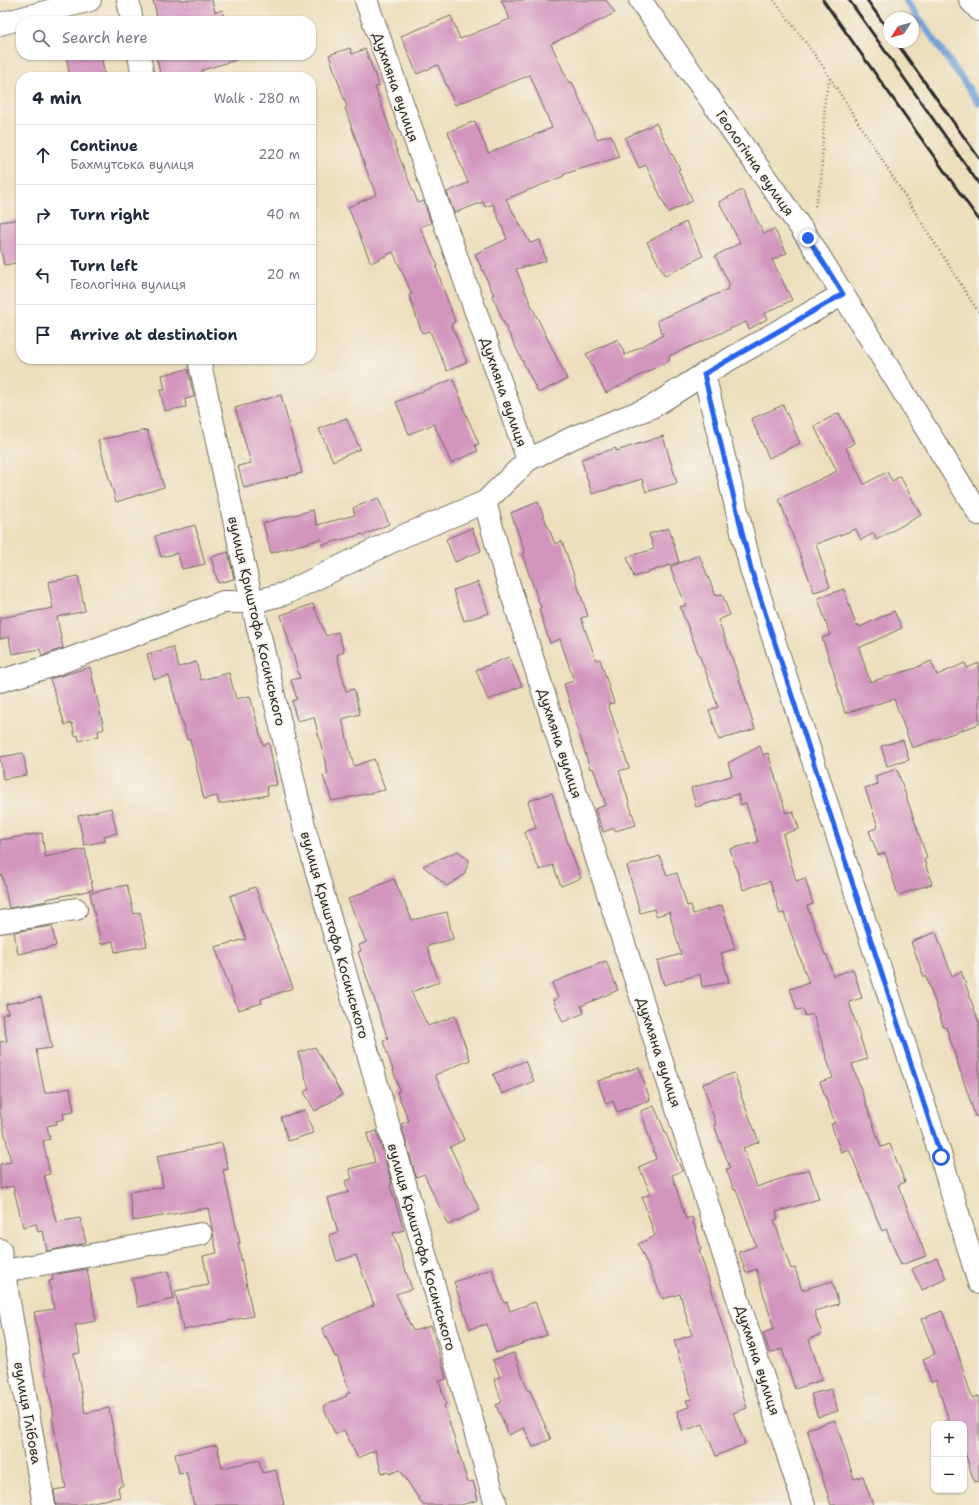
<!DOCTYPE html>
<meta charset="utf-8">
<style>
:root{--surface:#fff;--page:#f2f2f3;--text:#1f2937;--muted:#747a83;--line:#e0e1e3}
body{margin:0;font-family:"Shantell Sans",sans-serif;background:var(--page);color:var(--text)}
.controls{position:absolute;right:12px;bottom:12px;display:grid;overflow:hidden;border-radius:8px;box-shadow:0 1px 3px #0004}
.controls button{width:36px;height:36px;display:grid;place-items:center;padding:0;border:0;border-bottom:1px solid var(--line);background:var(--surface);color:var(--text);font:20px sans-serif}
.compass{position:absolute;left:883px;top:12px;width:36px;height:36px;border-radius:50%;background:var(--surface);box-shadow:0 1px 3px #0004;rotate:234deg}
.stop{position:absolute;width:12px;height:12px;margin:-9px;border:3px solid #2563eb;border-radius:50%;background:#fff}
.stop.end{background:#2563eb;border-color:#fff;box-shadow:0 1px 4px #0008}
.list{margin:0;padding:0;list-style:none}
h2{display:flex;justify-content:space-between;align-items:center;height:52px;margin:0;padding:0 16px;font-size:17px}
h2 small{font-size:13px;font-weight:400;color:var(--muted)}
.list li{display:grid;grid-template-columns:26px 1fr auto;gap:12px;align-items:center;box-sizing:border-box;height:60px;padding:0 16px;border-top:1px solid var(--line)}
.list b{display:block;font-size:15px;white-space:nowrap}
.list p{margin:0;font-size:13px;white-space:nowrap;color:var(--muted)}
.list em{font-size:13px;font-style:normal;color:var(--muted)}
.icon{flex:none;width:22px;height:22px;fill:none;stroke:currentColor;stroke-width:2;stroke-linecap:round;stroke-linejoin:round}
.map{position:relative;flex:none;width:979px;height:1505px;overflow:hidden}
.search{position:absolute;background:var(--surface);box-shadow:0 1px 3px #0004;left:16px;top:16px;width:300px;height:44px;display:flex;align-items:center;gap:10px;box-sizing:border-box;padding:0 14px;border-radius:16px;color:var(--muted);font-size:15px}
.panel{position:absolute;background:var(--surface);box-shadow:0 1px 3px #0004;left:16px;top:72px;width:300px;height:292px;border-radius:16px}
.map>svg:first-child{display:block}
.lines{fill:none;stroke-linecap:round;stroke-linejoin:round}
.stream{stroke:#70a0d9;stroke-width:7}
.building{fill:#d395bf}
.minor-casing{stroke:#6f6a5e;stroke-width:24}
.path{stroke:#6f6a5e;stroke-width:2.5;stroke-dasharray:1 3;stroke-linecap:butt}
.minor{stroke:#fff;stroke-width:22}
.rail{stroke:#2b2b2b;stroke-width:3}
.route{stroke:#2563eb;stroke-width:5}
.labels{text-anchor:middle;stroke-width:3;stroke-linejoin:round;paint-order:stroke}
.street-label{font-size:14px;fill:#2b2b2b;stroke:#f7f3e8}
</style>
<div class="map">
<svg width="979" height="1505" viewBox="0 0 979 1505">
<rect width="100%" height="100%" fill="#f7f3e8"/>
<filter id="ink" filterUnits="userSpaceOnUse"><feTurbulence type="fractalNoise" baseFrequency=".025" numOctaves="2"/><feDisplacementMap in="SourceGraphic" scale="8" xChannelSelector="R" yChannelSelector="G"/><feConvolveMatrix kernelMatrix="1 2 1 2 8 2 1 2 1" color-interpolation-filters="sRGB"/></filter>
<filter id="wash" filterUnits="userSpaceOnUse"><feTurbulence type="fractalNoise" baseFrequency=".012" numOctaves="4" result="noise"/><feDisplacementMap in="SourceGraphic" scale="16" xChannelSelector="R" yChannelSelector="G"/><feGaussianBlur stdDeviation="0.9" result="paint"/><feColorMatrix in="noise" values="0 0 0 0 0 0 0 0 0 0 0 0 0 0 0 0 0 1.4 0 .05"/><feComposite in="paint" operator="in"/></filter>
<g filter="url(#wash)">
<rect width="100%" height="100%" fill="#eddfbd"/>
<g class="lines">
<!-- stream -->
<path class="stream" d="M906 0 979 103"/>
</g>
<g id="blocks">
<!-- building -->
<path class="building" d="M153 0H212L215 12 222 10 225 21H158Z
M501 0H606L615 13 551 44 569 83 572 82 597 139 611 135 619 157 564 174V176L506 199 530 243 540 240 546 261 516 269 531 305 567 379 538 393 502 319 492 295H494L475 254 507 239 493 204 485 207 483 202 454 213 447 192 468 183 448 132 475 121 488 153 552 128 530 75 455 105 438 65 417 74 401 36 451 16 460 39 510 19Z
M350 48 352 54 365 49 379 86 375 87 395 143 394 144 418 203 424 201 431 223 420 227 438 266 436 267 455 322 451 324 467 362 447 371 430 331 422 333 409 295 412 294 393 252 371 263 348 207 376 195 366 169 345 108 347 107 329 55Z
M66 55H101L105 77H70Z
M156 55H235L236 60 202 70 203 77H161Z
M656 123 680 169 678 170 693 201 668 212 646 165 639 168 625 138Z
M742 190 764 234 774 229 787 253 772 260 792 300 764 314 767 319 749 329 746 322 669 356 670 360 606 393 586 354 618 339 625 355 663 335 657 321 728 289 727 287 730 285 715 256 740 243 719 202Z
M21 219V262L4 265 0 246V222Z
M686 222 703 256 665 276 647 242Z
M188 369 194 397 185 399 186 407 165 411 160 390H165L162 375Z
M453 379 464 407 463 408 479 444 475 445 478 451 451 463 434 424 409 434 396 402Z
M281 395 302 473 244 488 238 466 251 463 235 408Z
M783 405 800 443 769 458 751 419Z
M839 413 854 443 846 448 864 484 887 472 892 481 900 476 921 515 876 540 874 533 861 540 856 529 816 544 830 587 814 592 779 499 837 471 814 426Z
M346 418 360 449 333 461 319 429Z
M147 430 164 487 116 502 98 440Z
M663 436 677 483 646 492 642 479 592 494 581 459 616 448V451Z
M378 498 389 524 364 535 363 534 322 545 321 539 271 553 263 523 313 510 317 525 355 515 353 508Z
M538 502 555 544 562 541 588 616 581 618 596 660 600 659 614 703 608 704 629 768 619 771 636 825 615 831 614 828 603 832 595 809 606 805 593 768 590 769 564 684 574 681 560 639 550 643 539 609 541 608 522 554 525 553 511 513Z
M195 525 205 564 182 569 178 553 161 557 155 536Z
M472 528 481 551 455 562 446 539Z
M669 528 679 562 634 577 627 557 654 549 649 534Z
M228 552 234 579 218 583 211 557Z
M699 555 716 596 722 594 730 615 718 620 735 666 755 729 719 740 709 710 718 707 713 693H714L680 607 686 605 670 567Z
M78 576 85 611 57 617 63 648 42 656 40 649 12 654 9 637 0 639V618L53 608 48 582Z
M478 582 489 613 464 621 453 590Z
M844 589 856 626 859 625 860 627 894 611 902 628 859 648 870 682 913 669 931 661 937 675 965 663 967 668 979 663V724L912 748 894 699 845 713 833 670 822 638 830 635 818 598Z
M313 604 326 636 338 632 344 652 337 655 346 691 354 689 360 714 342 719 354 766 374 759 385 790 332 801 323 776 328 774 314 717 297 721 292 701 297 699 291 680 300 678 281 615Z
M173 647 179 667 196 662 201 680 229 673 236 699 250 696 263 745 269 743 277 785 267 786 268 795 219 804 217 796 204 799 190 739 187 740 169 676 154 679 147 654Z
M509 657 522 686 488 700 476 670Z
M90 667 104 729 98 731 99 736 79 741 78 735 75 736 72 723 65 725 50 679Z
M903 740 909 760 887 766 881 746Z
M760 746 763 755 768 753 786 813 793 811 799 829 783 834 796 881 805 878 813 904 807 906 825 955H827L833 976 853 969 862 998 849 1002 867 1059 852 1064 881 1147 890 1144 905 1182 898 1185 926 1256 901 1265 886 1229 882 1231 849 1149 841 1152 831 1124 835 1123 820 1082 833 1078 813 1014 805 1016 803 1009 797 1010 790 989 809 983 784 913 780 914 770 881 743 890 730 849 758 842 746 803 741 805 738 794 696 807 691 788 732 776 728 763Z
M23 753 27 775 3 779 0 757Z
M897 769 927 858 924 860 932 884 898 895 885 853 878 855 869 831 878 827 865 788 878 784 875 776Z
M552 793 568 844 581 878 561 886 553 865 540 870 535 861 525 832 536 828 528 801Z
M111 808 117 833 104 836 105 841 84 845 78 816Z
M42 833 45 857 85 849 93 890 46 899 47 901 9 908 2 875 0 876V840Z
M458 851 469 860 464 875 447 886 423 866Z
M660 856 667 876 677 873 687 906 691 905 693 914 722 905 735 949 721 953 729 982 702 987 700 974 664 985 657 961 681 954 669 912 656 916 654 909 640 913 627 866Z
M394 879 412 920 447 912 453 939 427 946 439 982 411 992 428 1026 455 1016 470 1060 435 1075 464 1140 450 1147 480 1210 448 1225 424 1174 416 1177 401 1124 409 1121 397 1092 400 1091 383 1041 388 1039 358 952 361 951 359 945 366 942 348 899Z
M127 885 134 914 140 912 147 946 115 952 113 941 101 944 90 893Z
M255 887 293 988 261 999 262 1003 238 1010 215 947 246 939 230 896Z
M52 926 56 946 18 954 14 932Z
M936 932 952 976 961 971 979 1023V1116H975L946 1027 944 1028 926 976 924 977 911 942Z
M606 961 618 990 581 1006 584 1013 563 1022 553 1000 558 998 552 983Z
M41 997 52 1048 36 1050 45 1093 70 1088 74 1112 63 1114 64 1119 56 1121 57 1124 47 1126 50 1139 43 1141 50 1174 44 1175 56 1222 80 1218 86 1242 82 1243V1244L47 1251 43 1231 38 1232 36 1224 23 1227 13 1186 0 1189V1164L11 1162 0 1112V1042L7 1041 2 1015 8 1013 6 1004Z
M315 1047 342 1095 315 1111 304 1092 309 1089 298 1053Z
M525 1061 534 1081 502 1094 493 1074Z
M639 1067 650 1100 617 1112 613 1101 606 1104 598 1081Z
M734 1073 742 1095 741 1096 759 1142 743 1148 757 1187 809 1169 819 1199 776 1212 778 1219 774 1220 791 1269 795 1268 802 1290 832 1281 839 1304 814 1311 822 1334 809 1339 822 1380 795 1389 782 1349 770 1353 763 1333 774 1329 756 1269 746 1273 739 1252 756 1246 736 1189 734 1190 726 1169 730 1168 714 1125 716 1124 703 1084Z
M654 1106 682 1171 672 1175 686 1219 692 1217 701 1249 699 1250 715 1300 747 1408 733 1413 745 1444 716 1456 703 1424 683 1431 677 1411 689 1407 686 1400 692 1399 674 1341 692 1335 680 1294 663 1299 638 1244 655 1236 642 1197 651 1194 639 1167 656 1159 641 1111Z
M305 1110 313 1133 288 1141 281 1117Z
M377 1131 392 1184 390 1185 404 1230 393 1233 412 1289 396 1294 413 1331 431 1326 446 1379 439 1381 446 1404 444 1405 468 1483 473 1481 478 1500 461 1505H423L400 1470 389 1474 388 1471 382 1473 375 1450 358 1458 344 1430 335 1434 323 1406 347 1396 346 1394 350 1392 337 1356 335 1357 322 1328 374 1305 356 1255 337 1261 329 1235 338 1232 328 1198 349 1192 345 1181 352 1179 349 1169 375 1162 367 1134Z
M222 1143 228 1169 223 1170 240 1243H238L253 1316 183 1330 175 1291 209 1285 203 1256 217 1253 208 1208 133 1221 129 1192 163 1187 157 1156Z
M937 1258 946 1279 922 1290 912 1269Z
M87 1269 96 1321 75 1325 80 1353 74 1354 85 1413 109 1408 123 1485 118 1487 120 1497 76 1505H56L54 1490 66 1488 52 1417 54 1416 45 1368 34 1312 54 1309 49 1281 53 1280 52 1275Z
M492 1269 504 1303 507 1302 510 1311 535 1302 547 1335 496 1353 487 1324 470 1329 454 1282Z
M168 1271 174 1299 138 1307 132 1279Z
M942 1311 956 1347 972 1398 979 1396V1481L974 1482 964 1449V1424H950L936 1380 931 1382 923 1359 935 1354 921 1319Z
M514 1353 528 1391H530L551 1439 533 1447 524 1428 509 1435 496 1405 502 1402 494 1379 500 1377 493 1360Z
M831 1389 838 1411 818 1417 811 1394Z
M835 1420 854 1479 863 1476 873 1505H831L807 1429Z
M217 1445 222 1468 259 1460 262 1473 276 1470 284 1505H194L186 1472 179 1473 175 1454Z"/>
</g>
</g>
<g filter="url(#ink)">
<use href="#blocks" fill-opacity="0" stroke="#6f6a5e" stroke-width="1"/>
<g class="lines">
<defs>
<path id="minor" d="M128 0 132 21
M366 0 528 460 485 502 500 557 804 1505
M640 0 808 238 979 514
M970 0 979 10
M0 24 90 0
M139 55 143 77
M199 359 252 602 306 834 496 1505
M704 374 751 569 941 1157 979 1283
M528 460 574 437 652 407 704 374 843 294
M0 681 48 667 223 602H252L284 594 401 537 485 502
M0 922 76 909
M0 1250 44 1505
M4 1271 81 1257 201 1234"/>
</defs>
<!-- minor casing -->
<use href="#minor" class="minor-casing"/>
<!-- path -->
<path class="path" d="M774 0 820 62 979 313
M815 206 821 181 825 98 830 78"/>
<!-- minor -->
<use href="#minor" class="minor"/>
<!-- rail -->
<path class="rail" d="M823 0 979 220
M849 0 979 184
M867 0 889 31
M896 42 979 158"/>
</g>
</g>
<g class="lines" filter="url(#ink)">
<!-- route -->
<path class="route" d="M808 238 843 294 704 374 751 569 941 1157"/>
</g>
<g class="labels">
<!-- street labels -->
<g class="street-label">
<text transform="translate(396 87) rotate(71)" y="5">Духмяна вулиця</text>
<text transform="translate(755 163) rotate(55)" y="5">Геологічна вулиця</text>
<text transform="translate(504 392) rotate(71)" y="5">Духмяна вулиця</text>
<text transform="translate(257 621) rotate(77)" y="5">вулиця Криштофа Косинського</text>
<text transform="translate(560 743) rotate(72)" y="5">Духмяна вулиця</text>
<text transform="translate(335 935) rotate(74)" y="5">вулиця Криштофа Косинського</text>
<text transform="translate(659 1052) rotate(72)" y="5">Духмяна вулиця</text>
<text transform="translate(422 1247) rotate(74)" y="5">вулиця Криштофа Косинського</text>
<text transform="translate(758 1360) rotate(72)" y="5">Духмяна вулиця</text>
<text transform="translate(28 1413) rotate(80)" y="5">вулиця Глібова</text>
</g>
</g>
</svg>
<div class="controls">
<button>+</button>
<button>−</button>
</div>
<svg class="compass" viewBox="-18 -18 36 36"><path d="M0-13l5 13h-10z" fill="#e53935"/><path d="M0 13l5-13h-10z" fill="#747a83"/></svg>
<div class="stop" style="left:941px;top:1157px"></div>
<div class="stop end" style="left:808px;top:238px"></div>
<div class="search"><svg class="icon" aria-label="search" viewBox="0 0 24 24"><circle cx="10" cy="10" r="6"/><path d="M15 15l6 6"/></svg>Search here</div>
<section class="panel">
<h2>4 min<small>Walk · 280 m</small></h2>
<ul class="list">
<li><svg class="icon" aria-label="ahead" viewBox="0 0 24 24"><path d="M12 20V5M6 11l6-6 6 6"/></svg><div><b>Continue</b><p>Бахмутська вулиця</p></div><em>220 m</em></li>
<li><svg class="icon" aria-label="right" viewBox="0 0 24 24"><path d="M7 20v-9h11M14 6l5 5-5 5"/></svg><div><b>Turn right</b></div><em>40 m</em></li>
<li><svg class="icon" aria-label="left" viewBox="0 0 24 24"><path d="M17 20v-9H6M10 6l-5 5 5 5"/></svg><div><b>Turn left</b><p>Геологічна вулиця</p></div><em>20 m</em></li>
<li><svg class="icon" aria-label="arrive" viewBox="0 0 24 24"><path d="M6 21V4h12l-3 4 3 4H6"/></svg><div><b>Arrive at destination</b></div></li>
</ul>
</section>
</div>
